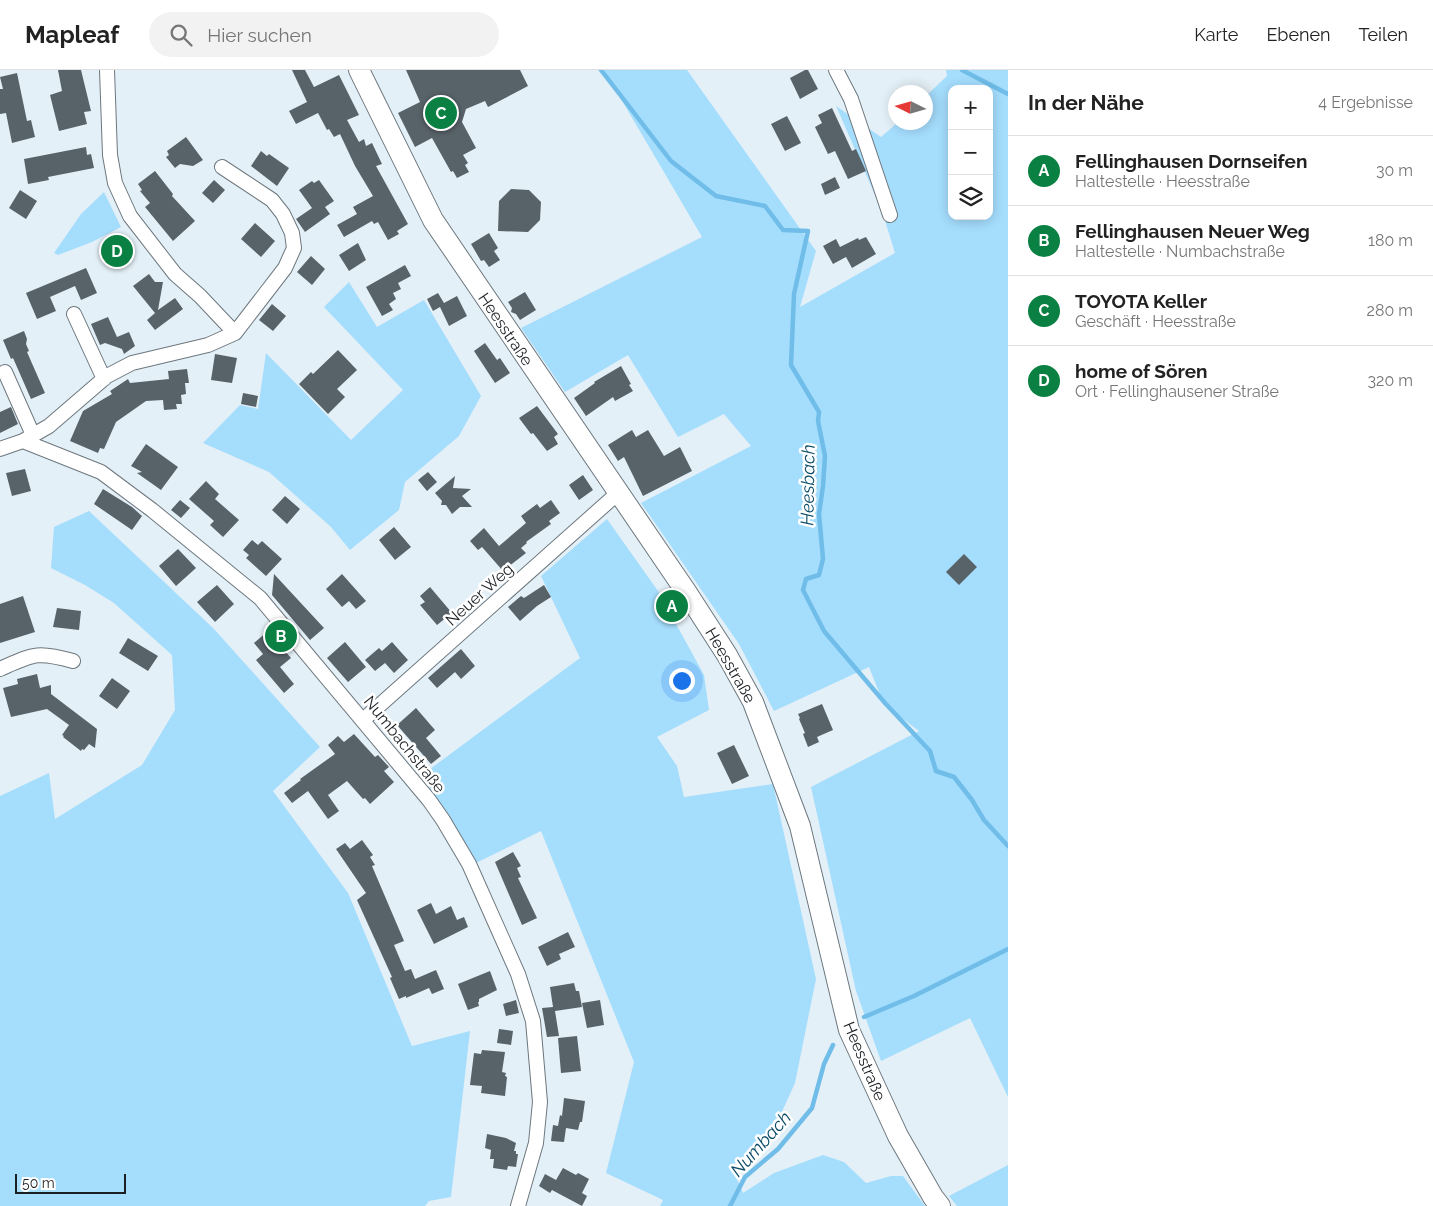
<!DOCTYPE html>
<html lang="de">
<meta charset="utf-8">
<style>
:root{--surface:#fff;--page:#f2f2f2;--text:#222;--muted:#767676;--line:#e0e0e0;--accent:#0b8043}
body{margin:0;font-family:Raleway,sans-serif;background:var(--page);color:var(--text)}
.controls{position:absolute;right:15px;top:15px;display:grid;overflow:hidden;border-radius:10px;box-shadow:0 2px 12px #0003}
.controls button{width:45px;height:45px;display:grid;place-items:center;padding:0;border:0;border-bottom:1px solid var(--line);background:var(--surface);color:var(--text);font:25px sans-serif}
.compass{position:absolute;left:888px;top:15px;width:45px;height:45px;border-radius:50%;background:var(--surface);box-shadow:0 2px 12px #0003;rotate:275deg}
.scale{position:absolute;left:15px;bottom:12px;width:111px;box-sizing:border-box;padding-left:5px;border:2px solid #1b1f22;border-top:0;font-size:14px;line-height:18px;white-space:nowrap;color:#1b1f22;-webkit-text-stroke:4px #fff;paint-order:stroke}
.you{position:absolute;left:681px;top:610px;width:18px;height:18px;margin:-12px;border:4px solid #fff;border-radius:50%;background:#1a73e8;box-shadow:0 0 0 8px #1a73e833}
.badge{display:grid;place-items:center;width:32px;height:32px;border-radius:50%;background:var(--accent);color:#fff;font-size:16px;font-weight:700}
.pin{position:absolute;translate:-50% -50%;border:2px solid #fff;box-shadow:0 1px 5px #0006}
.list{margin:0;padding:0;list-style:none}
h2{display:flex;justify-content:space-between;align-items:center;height:65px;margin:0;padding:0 20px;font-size:21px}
h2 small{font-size:16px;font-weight:400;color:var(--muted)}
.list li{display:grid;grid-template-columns:32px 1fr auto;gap:15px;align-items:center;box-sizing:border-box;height:70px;padding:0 20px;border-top:1px solid var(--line)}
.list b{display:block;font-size:19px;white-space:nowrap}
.list p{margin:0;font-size:16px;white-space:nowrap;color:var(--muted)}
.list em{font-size:16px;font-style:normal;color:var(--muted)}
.icon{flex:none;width:28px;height:28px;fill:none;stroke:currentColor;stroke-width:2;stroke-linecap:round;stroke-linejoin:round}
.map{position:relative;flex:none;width:1008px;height:1136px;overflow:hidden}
header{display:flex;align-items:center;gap:30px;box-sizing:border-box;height:70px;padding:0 25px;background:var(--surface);border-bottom:1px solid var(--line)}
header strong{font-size:24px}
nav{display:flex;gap:28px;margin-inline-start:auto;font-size:18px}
.search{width:350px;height:45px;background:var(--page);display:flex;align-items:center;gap:12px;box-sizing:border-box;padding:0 18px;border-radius:28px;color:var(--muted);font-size:19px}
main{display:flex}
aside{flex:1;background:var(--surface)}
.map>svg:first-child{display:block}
.green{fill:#a5ddfd;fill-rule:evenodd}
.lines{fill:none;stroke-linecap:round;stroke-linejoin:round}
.stream{stroke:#6fbde8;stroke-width:4.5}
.building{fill:#586269}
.street-casing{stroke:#6d777e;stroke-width:16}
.secondary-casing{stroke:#6d777e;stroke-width:22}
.street{stroke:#fff;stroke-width:14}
.secondary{stroke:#fff;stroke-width:20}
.labels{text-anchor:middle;stroke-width:5;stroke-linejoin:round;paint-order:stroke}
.street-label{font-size:16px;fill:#1b1f22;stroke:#fff}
.water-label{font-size:18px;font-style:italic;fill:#084a67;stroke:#fff}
</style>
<header>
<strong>Mapleaf</strong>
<div class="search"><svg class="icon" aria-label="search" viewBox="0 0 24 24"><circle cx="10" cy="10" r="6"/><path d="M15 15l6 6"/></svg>Hier suchen</div>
<nav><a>Karte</a><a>Ebenen</a><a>Teilen</a></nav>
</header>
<main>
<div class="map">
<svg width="1008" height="1136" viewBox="0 0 1008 1136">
<rect width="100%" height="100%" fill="#e4f0f7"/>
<!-- green -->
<path class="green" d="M604 0H687L816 181 800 237 895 183 882 141 836 36 881 67 897 53 926 52V26L947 6 946 0H1008V1027L970 948 881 991 856 921 811 717 919 661 884 635 869 597 774 641 739 574 641 433 751 376 724 344 678 367 628 285 565 322 521 258 702 167ZM952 19H989V146H952Z
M104 122 121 157 92 172 58 185 54 183 81 144Z
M349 212 377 257 424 230 481 326 459 366 405 412 399 440 350 480 331 457 269 402 203 373 240 335 258 339 266 283 351 370 403 320 324 237Z
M89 441 214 559 320 677 273 721 348 823 412 976 470 961 451 1127 429 1131 425 1136H0V726L49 703 55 749 142 695 175 640 172 585 114 533 85 515 51 498 54 457Z
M607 449 658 521 704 605 709 640 657 667 677 696 684 727 773 714 816 909 795 1013 775 1057 745 1087 731 1095 743 1123 774 1103 823 1085 844 1092 866 1113 891 1106H903L925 1136H660L663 1130 606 1103 634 992 541 761 476 793 422 705 580 588 541 506Z
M1008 1095V1136H957L949 1126Z"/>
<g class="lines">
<!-- stream -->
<path class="stream" d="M601 0 671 91 716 126 765 136 783 160 808 161 794 224 791 295 819 342 818 351 825 386 823 416 819 444 823 489 819 505 806 509 803 520 824 561 885 633 930 681 936 701 954 707 972 730 984 750 1008 776
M962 0 1008 24
M864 947 914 926 1008 879
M730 1136 745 1107 778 1079 812 1038 824 994 833 975"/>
</g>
<!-- building -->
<path class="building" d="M58 0H81L91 41 84 42 87 54 59 61 50 25 62 21Z
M292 0H305L314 17 339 5 359 45 347 50 359 72 364 69 366 76 372 73 382 94 376 96 408 154 397 161 399 164 388 170 378 152 374 154 372 151 344 167 337 155 357 144 353 137 373 126 355 96 340 64 334 67 329 59 327 60 318 43 296 54 289 41 307 32Z
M406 0H520L528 16 488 37 485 31 466 39 462 52 476 78 463 85 468 93 465 95 469 102 457 108 453 101 451 102 432 68 415 77 398 43 420 32Z
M805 0H808L818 19 800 29 790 8Z
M17 3 27 51 31 50 35 67 12 73 6 43 0 44V19H3L0 7Z
M832 38 852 81 856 79 866 101 848 109 835 81 828 84 815 57 822 53 818 45Z
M787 46 801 73 785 81 771 54Z
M186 67 203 90 193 96 180 94 175 98 166 87 169 85 167 81Z
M86 77 87 85 91 84 94 98 48 107 49 110 28 114 24 89Z
M261 81 267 86 269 84 289 98 277 116 251 96Z
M155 101 173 124 172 126 195 151 173 171 145 137 150 133 140 121 142 120 138 114Z
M835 107 840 118 825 125 821 114Z
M214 110 225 120 213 133 202 123Z
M319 110 334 131 325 137 330 144 305 162 296 149 312 138 299 120 312 111 314 113Z
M511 119 529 120 541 132 540 150 528 162 498 161 499 131Z
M20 120 37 131 26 149 9 138Z
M255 153 275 171 261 187 241 169Z
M489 163 498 178 494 181 500 190 489 197 484 190 481 191 471 174Z
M120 167 122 172H124L129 183 127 184 130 189 119 194 117 190 110 193 102 175Z
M866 167 876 184 852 198 846 187 833 194 823 176 836 169 840 177 858 168 859 170Z
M358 173 366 190 349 201 339 185Z
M311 186 325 199 312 215 297 202Z
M405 195 411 206 398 213 401 219 393 223 396 229 389 234 393 240 382 246 366 217Z
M86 198 97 223 81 230 75 216 50 227 56 241 37 249 26 223Z
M149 204 155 212H163L158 240 175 228 183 239 155 260 147 250 155 243 133 216Z
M525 222 536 240 520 250 516 244 511 242 512 238 508 232Z
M438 223 444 233 457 226 467 246 449 256 440 237 433 241 427 229Z
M272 234 286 246 273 261 259 250Z
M108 247 117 267 129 262 135 276 124 284 122 279 105 273 100 275 91 254Z
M24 261 27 269 26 274 29 281 27 282 45 323 31 329 13 288 11 289 3 270Z
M485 273 497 290 500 288 510 303 495 313 474 281Z
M338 280 357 300 337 319 345 327 328 344 299 314 311 302 313 304Z
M215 284 237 288 232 313 211 310Z
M621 296 631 314 629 315 633 321 615 331 613 327 586 346 574 328 595 313 594 312Z
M187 299 189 313H185L186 324 181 325 182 334H176L177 339 164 340 163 330 146 331 116 352 104 379 100 378 98 383 70 371 83 341 112 324 110 321 128 309 130 313 169 309 168 301Z
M243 323 258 326 256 337 241 334Z
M537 336 558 364 554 367 558 374 547 381 533 363 531 364 519 348Z
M11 337 18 354 0 363V342Z
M632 360 636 367 648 360 664 386 680 377 692 401 643 426 624 387 618 391 608 375Z
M146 374 178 397 161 420 137 403 142 402 131 396Z
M25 399 31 421 12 426 6 403Z
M428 402 437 412 427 421 418 410Z
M583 405 593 420 579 430 569 415Z
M455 406 453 418 471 419 462 426 472 437H460L452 444 446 435H441L442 431 435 423Z
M206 411 219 424 215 429 239 450 223 467 210 455 214 451 189 429Z
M103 419 132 437 142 446 132 460 94 434Z
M285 426 300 439 287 454 272 440Z
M180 430 190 438 181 448 171 440Z
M551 430 560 443 549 451 551 454 526 472 527 473 521 478 526 483 503 501 482 477 478 480 470 471 484 458 499 476 526 453 521 446 537 434 540 438Z
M394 457 411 477 395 490 379 470Z
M252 470 258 475 262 471 282 489 266 506 246 488 249 485 243 480Z
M178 479 196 498 176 516 159 496Z
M964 484 977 497 959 515 946 502Z
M274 504 324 558 310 570 272 525Z
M342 504 366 531 356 539 349 531 342 537 326 519Z
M217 515 234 534 215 552 197 532Z
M544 515 551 527 537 536 520 551 508 537 521 526 524 528Z
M430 517 452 543 437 555 420 535 425 532 420 526Z
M23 526 35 562 0 573V534Z
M57 538 81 541 79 560 53 557Z
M268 561 291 588 280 597 294 614 284 623 256 590 263 584 254 573Z
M128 568 158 586 148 601 119 583Z
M345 572 366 597 348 612 327 588Z
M392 572 408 590 394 603 385 593 375 601 365 590 379 578 382 581Z
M461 579 475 596 461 609 455 602 437 618 428 608Z
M37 604 40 618 51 615V624L97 659 95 678 89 674 84 680 82 679 81 681 63 667 64 666 62 665 69 655 47 639 11 647 3 618 18 614 17 609Z
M112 608 130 621 117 639 99 626Z
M822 634 833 660 817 667 819 672 808 677 803 664 805 663 799 649 800 648 798 644Z
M416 638 435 660 426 668 441 686 431 694 397 655Z
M354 664 375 687 378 685 389 697 384 701 394 712 370 734 365 728 363 729 347 711 328 725 339 741 328 749 308 721 292 733 284 723 301 710 300 709 335 684 328 675 338 666 344 672Z
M734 675 749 706 732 714 717 683Z
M362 770 373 785 370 787 375 795 372 796 404 871 394 875 405 901 411 899 415 909 436 900 444 919 432 924 429 918 406 928V926L399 929 390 908 392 907 357 830 366 823 336 779 345 773 350 779Z
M513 782 521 796 517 798 521 807 518 808 537 848 522 855 495 792Z
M431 833 436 844 451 836 457 850 464 847 468 857 434 874 417 840Z
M568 862 575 877 559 884 561 889 547 896 538 877Z
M490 901 497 920 479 929V932H478L479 936 468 940 458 914Z
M574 913 576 921H579L582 937 555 941 559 966 547 967 542 938 553 937 550 917Z
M516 930 519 943 506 946 503 934Z
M600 930 604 955 587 958 582 933Z
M499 959 513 961 511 975 497 973Z
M577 966 581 1001 561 1003 558 968Z
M482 980 505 982 502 1002 506 1003 505 1006 507 1007 505 1026 481 1023 482 1016 470 1015 474 983 481 984Z
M564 1028 585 1031 582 1052H580L578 1060 566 1058 564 1072 551 1071 553 1055 558 1056 560 1045 562 1046Z
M487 1064 506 1068 516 1073 514 1081H516V1084H518L516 1097 508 1096 507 1100 493 1098 494 1089H490L491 1080 485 1078Z
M563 1098 576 1105 578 1103 589 1109 582 1123 587 1126 582 1136 552 1120 550 1123 539 1116 545 1104 556 1110Z"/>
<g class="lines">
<defs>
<path id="street" d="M107 0 110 85 115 113 130 146 175 204 200 226 235 263
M836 0 851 29 890 145
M74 244 104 309
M5 302 33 365
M23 371 101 402 152 440 260 528 429 730 443 750 469 794 518 904 533 951 540 1032 536 1073 518 1136
M0 379 23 371 49 356 107 306 132 293 208 275 235 263 285 198 294 178 292 163 283 144 272 130 222 97
M0 599C34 584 37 581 73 591
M363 650 618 423"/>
<path id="secondary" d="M359 0 433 150 687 523 727 585 753 632 800 756 849 960 898 1066 933 1127 940 1136"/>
</defs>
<!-- street casing -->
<use href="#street" class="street-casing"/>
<!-- secondary casing -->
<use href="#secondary" class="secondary-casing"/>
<!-- street -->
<use href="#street" class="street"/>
<!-- secondary -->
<use href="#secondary" class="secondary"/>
</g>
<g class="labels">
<!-- street labels -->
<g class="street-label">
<text transform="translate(506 259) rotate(56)" y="6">Heesstraße</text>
<text transform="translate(479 524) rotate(-42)" y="6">Neuer Weg</text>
<text transform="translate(731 595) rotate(60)" y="6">Heesstraße</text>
<text transform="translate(405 674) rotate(51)" y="6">Numbachstraße</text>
<text transform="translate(865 991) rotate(67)" y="6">Heesstraße</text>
</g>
<!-- water labels -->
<g class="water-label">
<text transform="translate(808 415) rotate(-89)" y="6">Heesbach</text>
<text transform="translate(761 1074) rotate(-48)" y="6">Numbach</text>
</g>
</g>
</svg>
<div class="controls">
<button>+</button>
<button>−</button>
<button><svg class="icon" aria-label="layers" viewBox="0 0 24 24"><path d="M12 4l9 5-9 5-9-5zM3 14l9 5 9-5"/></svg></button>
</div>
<svg class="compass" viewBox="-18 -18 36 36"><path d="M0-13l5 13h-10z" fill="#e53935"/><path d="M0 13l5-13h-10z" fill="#767676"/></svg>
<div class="scale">50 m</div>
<div class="you"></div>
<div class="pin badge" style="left:672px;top:536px">A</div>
<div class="pin badge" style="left:281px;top:566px">B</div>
<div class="pin badge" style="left:441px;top:43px">C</div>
<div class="pin badge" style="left:117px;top:181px">D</div>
</div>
<aside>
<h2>In der Nähe<small>4 Ergebnisse</small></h2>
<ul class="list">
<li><span class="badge">A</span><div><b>Fellinghausen Dornseifen</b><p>Haltestelle · Heesstraße</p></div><em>30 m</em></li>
<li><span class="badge">B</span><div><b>Fellinghausen Neuer Weg</b><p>Haltestelle · Numbachstraße</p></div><em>180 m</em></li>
<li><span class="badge">C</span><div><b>TOYOTA Keller</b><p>Geschäft · Heesstraße</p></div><em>280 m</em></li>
<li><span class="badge">D</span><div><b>home of Sören</b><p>Ort · Fellinghausener Straße</p></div><em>320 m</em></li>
</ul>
</aside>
</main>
